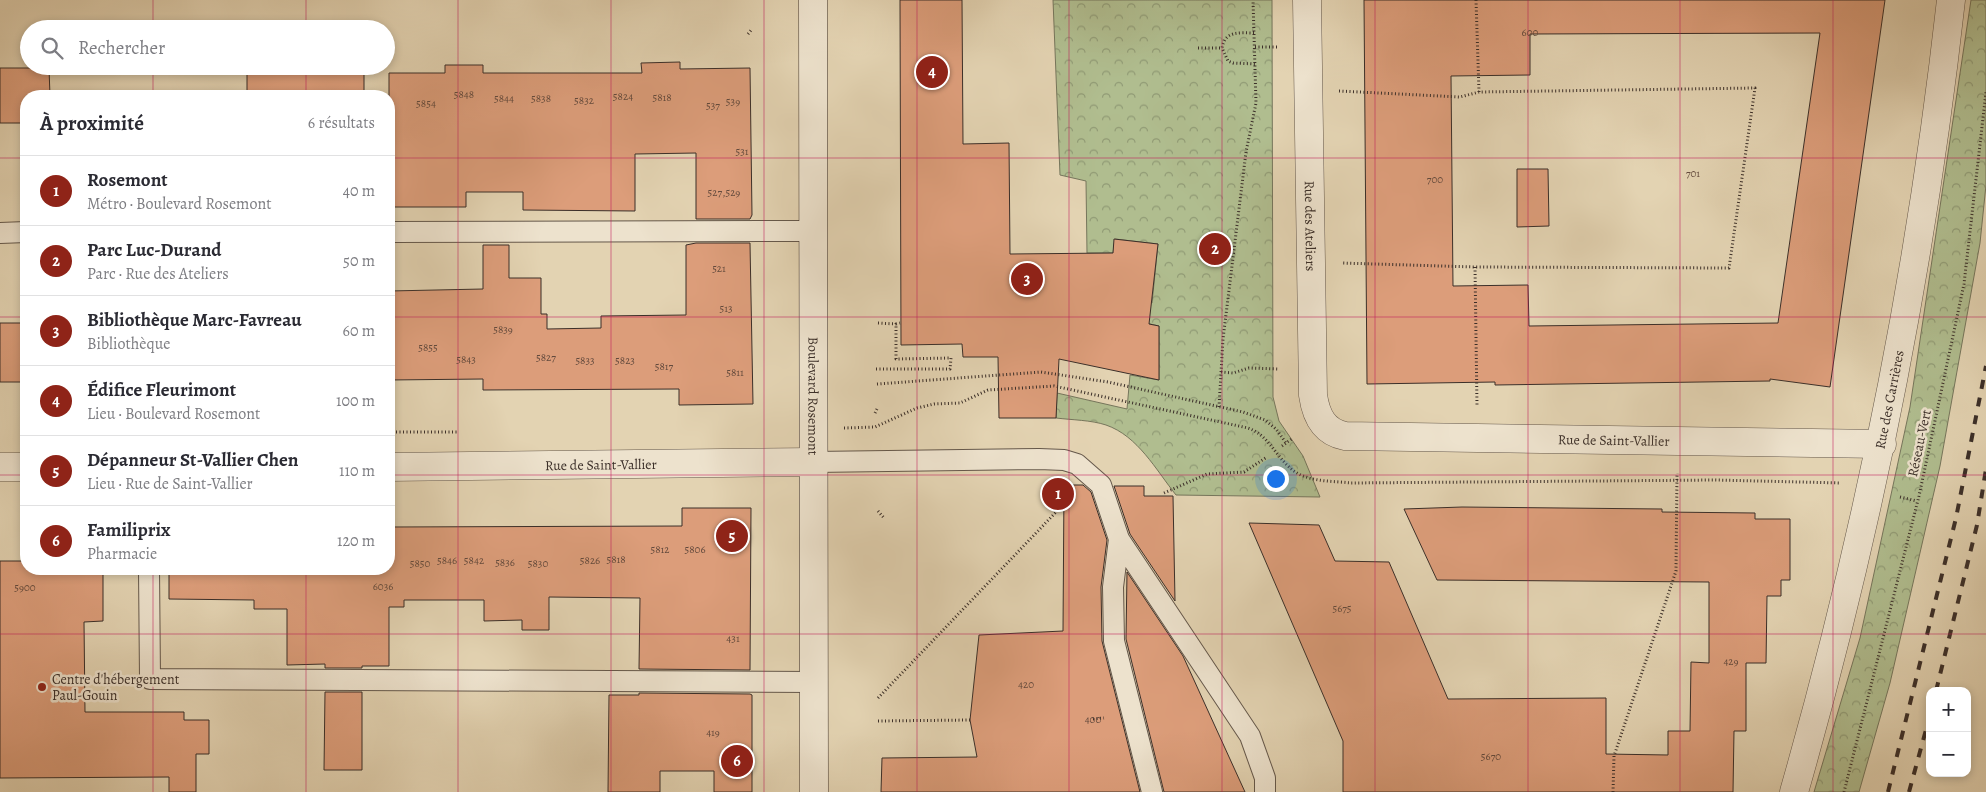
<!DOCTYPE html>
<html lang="fr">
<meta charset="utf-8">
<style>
:root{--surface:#fff;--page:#f7f7f7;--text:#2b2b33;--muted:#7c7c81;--line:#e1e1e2;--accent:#8f2418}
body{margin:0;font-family:Alegreya,serif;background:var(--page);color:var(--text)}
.controls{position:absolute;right:15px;bottom:15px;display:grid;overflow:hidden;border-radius:10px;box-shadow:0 2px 8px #0003}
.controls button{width:45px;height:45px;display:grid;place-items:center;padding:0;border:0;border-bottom:1px solid var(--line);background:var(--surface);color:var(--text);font:25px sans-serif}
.you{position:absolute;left:1275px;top:478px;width:18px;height:18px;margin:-12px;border:4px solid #fff;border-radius:50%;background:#1a73e8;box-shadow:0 0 0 8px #1a73e833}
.badge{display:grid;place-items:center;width:32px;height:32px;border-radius:50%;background:var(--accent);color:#fff;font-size:16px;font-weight:700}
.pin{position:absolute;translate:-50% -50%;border:2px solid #fff;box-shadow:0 1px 5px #0006}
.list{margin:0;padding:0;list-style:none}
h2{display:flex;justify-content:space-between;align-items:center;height:65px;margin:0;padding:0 20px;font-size:21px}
h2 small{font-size:16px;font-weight:400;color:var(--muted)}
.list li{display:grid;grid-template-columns:32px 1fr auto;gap:15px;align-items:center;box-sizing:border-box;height:70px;padding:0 20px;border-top:1px solid var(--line)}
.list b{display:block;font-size:19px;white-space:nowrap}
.list p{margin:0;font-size:16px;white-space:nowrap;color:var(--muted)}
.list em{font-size:16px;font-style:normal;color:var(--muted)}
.icon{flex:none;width:28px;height:28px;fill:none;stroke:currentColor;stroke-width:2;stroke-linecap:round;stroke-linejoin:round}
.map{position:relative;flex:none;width:1986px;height:792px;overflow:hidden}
.search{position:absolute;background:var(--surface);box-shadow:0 2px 8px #0003;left:20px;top:20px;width:375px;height:55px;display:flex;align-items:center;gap:12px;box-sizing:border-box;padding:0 18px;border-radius:28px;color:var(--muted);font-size:19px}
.panel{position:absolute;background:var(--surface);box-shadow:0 2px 8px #0003;left:20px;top:90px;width:375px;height:485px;border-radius:20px}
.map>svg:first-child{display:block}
.forest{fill:url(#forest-crowns);stroke:#76765c}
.building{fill:#dc9d7a;stroke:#3b2f29;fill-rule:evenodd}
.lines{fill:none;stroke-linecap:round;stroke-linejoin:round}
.service-casing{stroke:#65584b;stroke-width:22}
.minor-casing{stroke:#65584b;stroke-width:29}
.secondary-casing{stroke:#3b2f29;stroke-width:29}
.path{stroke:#3b2f29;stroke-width:3;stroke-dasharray:1 2.5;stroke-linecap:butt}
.service{stroke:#ede2cd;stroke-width:20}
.minor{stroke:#ede2cd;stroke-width:28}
.secondary{stroke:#ede2cd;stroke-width:28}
.rail{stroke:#3b2f29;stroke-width:4;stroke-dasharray:9 9;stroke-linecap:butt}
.grid{fill:none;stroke:#c2185b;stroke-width:1;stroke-opacity:0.55}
.poi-dot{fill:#8f2418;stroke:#ede2cd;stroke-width:2}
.labels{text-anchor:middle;stroke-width:5;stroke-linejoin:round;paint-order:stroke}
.number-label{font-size:11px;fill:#634a3d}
.street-label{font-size:14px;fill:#3b2f29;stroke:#ede2cd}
.poi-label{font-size:14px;fill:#3b2f29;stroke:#ede2cd;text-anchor:start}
</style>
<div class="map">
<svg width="1986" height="792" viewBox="0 0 1986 792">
<defs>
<pattern id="forest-crowns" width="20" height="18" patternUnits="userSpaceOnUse" patternTransform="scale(1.25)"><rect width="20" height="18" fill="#b0bd8f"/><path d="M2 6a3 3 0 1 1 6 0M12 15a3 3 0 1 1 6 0" fill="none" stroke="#909a75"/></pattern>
</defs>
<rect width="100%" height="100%" fill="#e3d3b2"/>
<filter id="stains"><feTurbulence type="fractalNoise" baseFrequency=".004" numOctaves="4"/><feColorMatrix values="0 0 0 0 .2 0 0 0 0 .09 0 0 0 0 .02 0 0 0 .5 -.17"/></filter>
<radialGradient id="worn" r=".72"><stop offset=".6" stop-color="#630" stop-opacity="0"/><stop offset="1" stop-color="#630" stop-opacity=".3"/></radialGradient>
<!-- forest -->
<path class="forest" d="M1053 0H1272L1273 397 1279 421 1303 456 1320 497 1176 495C1156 470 1138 436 1106 425 1091 420 1072 420 1056 418L1057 393 1127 409 1130 375 1159 380V326L1133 320 1132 303H1152L1158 244 1115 239 1113 253H1087L1086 181 1060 175Z
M1971 0H1986V185L1980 243 1940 466 1890 683 1859 792H1814L1860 638 1910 407Z"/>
<!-- building -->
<path class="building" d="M900 0H962L963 144 1009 143 1010 254 1113 253 1114 239 1158 244 1149 324 1159 326V380L1059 359 1056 418H999L998 357H963L962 344 901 345Z
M1364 0H1885L1830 387 1770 379V381L1495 385V382L1367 384ZM1820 33 1778 323 1529 326 1528 285 1453 286 1451 76 1530 75V34Z
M680 62V69L750 68 752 215 750 219H696V153L635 154V211L523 210V192H466V207H389V73H445V65H483V73H642L641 63Z
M247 66H364V96H247Z
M0 68H49L50 96H26V123H0Z
M1517 169H1548L1549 226 1517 227Z
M696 243H750L753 404 679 405V389L483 390V379L389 380V291L483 289V245H509V278H541V314H547V329L601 328V316L686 315V245Z
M0 323H26V382H0Z
M1064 485H1083L1091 492 1107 540 1101 587 1102 641 1140 792H881L882 758 977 757 970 720 979 635 1063 631Z
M1114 486H1144V496H1173L1175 601 1130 534Z
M1462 507 1662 509V512L1755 513V519H1790V580H1781V596H1767L1766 663H1746V731H1734L1733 792H1343V741L1249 523 1319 525 1335 561 1389 562 1448 699 1606 698V754L1668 755V731H1690L1691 662 1709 663V582L1437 580 1404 509Z
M682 508H751L750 670 639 669 640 598 549 597V630H522V620L484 621V600H404V607H389V666H362V668H325V664L287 665V609H254V600L169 599V569H389V527L682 526Z
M0 561H26V569H103V621L84 622 85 712H184V720H209V754H196V792H169V777L0 778Z
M1127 572 1183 656 1245 792H1164L1126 639Z
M325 692H362V770H324Z
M639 693 750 694 752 695V792H714V771H660V792H608L609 695H639Z"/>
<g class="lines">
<defs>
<path id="service" d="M389 232 814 231
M0 233 26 232
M814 462 1039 459 1064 460 1077 464 1101 485 1119 539 1250 736 1265 778V792
M1119 539 1113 587 1114 641 1152 792
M149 569 150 679 814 682"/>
<g id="minor">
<path id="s1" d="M1307 0 1313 395C1316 416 1324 432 1345 436L1882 444"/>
<path d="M0 467H26"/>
<path id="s2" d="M389 467 814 462"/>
<path id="s3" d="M1794 792C1869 530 1921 271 1951 0"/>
</g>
<g id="secondary">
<path id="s4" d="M813 0 814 792"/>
</g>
</defs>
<!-- service casing -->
<use href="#service" class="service-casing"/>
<!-- minor casing -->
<use href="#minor" class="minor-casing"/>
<!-- secondary casing -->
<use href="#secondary" class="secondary-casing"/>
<!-- path -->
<path class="path" d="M1476 0 1479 92
M1254 33C1240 33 1225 30 1222 48L1228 61 1233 63 1256 64
M748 34 752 29
M1255 47H1277
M1198 48H1222
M1339 91 1460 97 1479 92 1755 88 1729 268 1475 267 1341 263
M1475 267 1477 406
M878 323 896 324
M876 369H950L951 358 896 359V324L900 323
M1221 372 1233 373 1249 368 1278 369
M877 384 1041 372 1108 382 1243 412 1265 420 1276 429 1286 443
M1219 407 1223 339 1246 152 1256 103 1253 0
M875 413 877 409
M844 428 875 427 917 408 934 404 960 403 988 390 1054 386 1248 428C1271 436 1277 461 1297 473 1312 482 1334 481 1351 483L1716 480 1841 483
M389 432H458
M1282 446 1293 438
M1164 493 1207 474 1244 472 1267 457
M1900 497 1917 501
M878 511 884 518
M878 698 1058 510
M1093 719 1104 718
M878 721 970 720
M1613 792 1614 756 1676 571 1677 473
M1844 792 1919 496 1964 284 1986 92"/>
<!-- service -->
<use href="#service" class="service"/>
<!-- minor -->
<use href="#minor" class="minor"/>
<!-- secondary -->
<use href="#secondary" class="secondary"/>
<!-- rail -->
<path class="rail" d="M1936 691 1977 525 1986 469
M1888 792 1956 518 1986 366
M1909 792 1930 715"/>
</g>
<!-- grid -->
<path class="grid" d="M153 0V29M306 0V29M458 0V792M611 0V792M764 0V792M917 0V792M1069 0V792M1222 0V792M1375 0V792M1528 0V792M1680 0V792M1833 0V792M153 66V96M306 66V96M0 158H26M389 158H1986M0 317H26M389 317H1986M0 475H26M389 475H1986M153 569V792M306 569V792M0 634H1986"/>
<!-- markers -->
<circle class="poi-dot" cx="42" cy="687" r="5"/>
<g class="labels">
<!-- number labels -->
<g class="number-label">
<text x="1530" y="36">600</text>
<text x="464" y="98">5848</text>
<text x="623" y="100">5824</text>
<text x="662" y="101">5818</text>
<text x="504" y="102">5844</text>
<text x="541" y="102">5838</text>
<text x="584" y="104">5832</text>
<text x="733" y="105">539</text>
<text x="426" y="107">5854</text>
<text x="713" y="109">537</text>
<text x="742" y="155">531</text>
<text x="1693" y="177">701</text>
<text x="1435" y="183">700</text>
<text x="724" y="196">527,529</text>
<text x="719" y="272">521</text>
<text x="726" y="312">513</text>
<text x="503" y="333">5839</text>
<text x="428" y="351">5855</text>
<text x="546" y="361">5827</text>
<text x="466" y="363">5843</text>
<text x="585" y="364">5833</text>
<text x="625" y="364">5823</text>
<text x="664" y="370">5817</text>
<text x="735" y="376">5811</text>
<text x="660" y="553">5812</text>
<text x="695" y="553">5806</text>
<text x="616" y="563">5818</text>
<text x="447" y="564">5846</text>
<text x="474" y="564">5842</text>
<text x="590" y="564">5826</text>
<text x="505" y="566">5836</text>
<text x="420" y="567">5850</text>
<text x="538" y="567">5830</text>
<text x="383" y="590">6036</text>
<text x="25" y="591">5900</text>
<text x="1342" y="612">5675</text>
<text x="733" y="642">431</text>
<text x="1731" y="665">429</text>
<text x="1026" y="688">420</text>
<text x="1093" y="723">400</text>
<text x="713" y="736">419</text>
<text x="1491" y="760">5670</text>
</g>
<!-- street labels -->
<g class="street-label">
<text dy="5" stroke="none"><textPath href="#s1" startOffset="226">Rue des Ateliers</textPath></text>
<text dy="5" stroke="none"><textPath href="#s4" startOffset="396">Boulevard Rosemont</textPath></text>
<text dy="5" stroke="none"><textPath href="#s3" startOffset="404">Rue des Carrières</textPath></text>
<text dy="5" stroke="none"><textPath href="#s1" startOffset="720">Rue de Saint-Vallier</textPath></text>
<text transform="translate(1919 443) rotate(-78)" y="5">Réseau-Vert</text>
<text dy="5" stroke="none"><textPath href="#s2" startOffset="212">Rue de Saint-Vallier</textPath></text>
</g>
<!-- poi labels -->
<g class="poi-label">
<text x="52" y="684">Centre d'hébergement<tspan x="52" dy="16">Paul-Gouin</tspan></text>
</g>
</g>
<rect width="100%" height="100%" filter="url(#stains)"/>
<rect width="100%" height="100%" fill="url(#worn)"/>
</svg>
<div class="controls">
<button>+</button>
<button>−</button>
</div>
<div class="you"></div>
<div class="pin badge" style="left:1058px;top:494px">1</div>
<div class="pin badge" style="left:1215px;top:249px">2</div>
<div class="pin badge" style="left:1027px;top:279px">3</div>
<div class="pin badge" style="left:932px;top:72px">4</div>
<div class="pin badge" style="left:732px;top:536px">5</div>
<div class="pin badge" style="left:737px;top:761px">6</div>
<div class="search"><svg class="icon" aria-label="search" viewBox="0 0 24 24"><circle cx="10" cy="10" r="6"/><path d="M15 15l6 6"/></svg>Rechercher</div>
<section class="panel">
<h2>À proximité<small>6 résultats</small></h2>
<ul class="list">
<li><span class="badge">1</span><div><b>Rosemont</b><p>Métro · Boulevard Rosemont</p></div><em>40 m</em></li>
<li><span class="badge">2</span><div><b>Parc Luc-Durand</b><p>Parc · Rue des Ateliers</p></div><em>50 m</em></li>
<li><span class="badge">3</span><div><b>Bibliothèque Marc-Favreau</b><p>Bibliothèque</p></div><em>60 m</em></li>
<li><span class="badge">4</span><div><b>Édifice Fleurimont</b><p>Lieu · Boulevard Rosemont</p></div><em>100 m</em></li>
<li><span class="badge">5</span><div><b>Dépanneur St-Vallier Chen</b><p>Lieu · Rue de Saint-Vallier</p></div><em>110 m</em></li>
<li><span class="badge">6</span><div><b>Familiprix</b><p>Pharmacie</p></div><em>120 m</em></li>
</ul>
</section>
</div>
